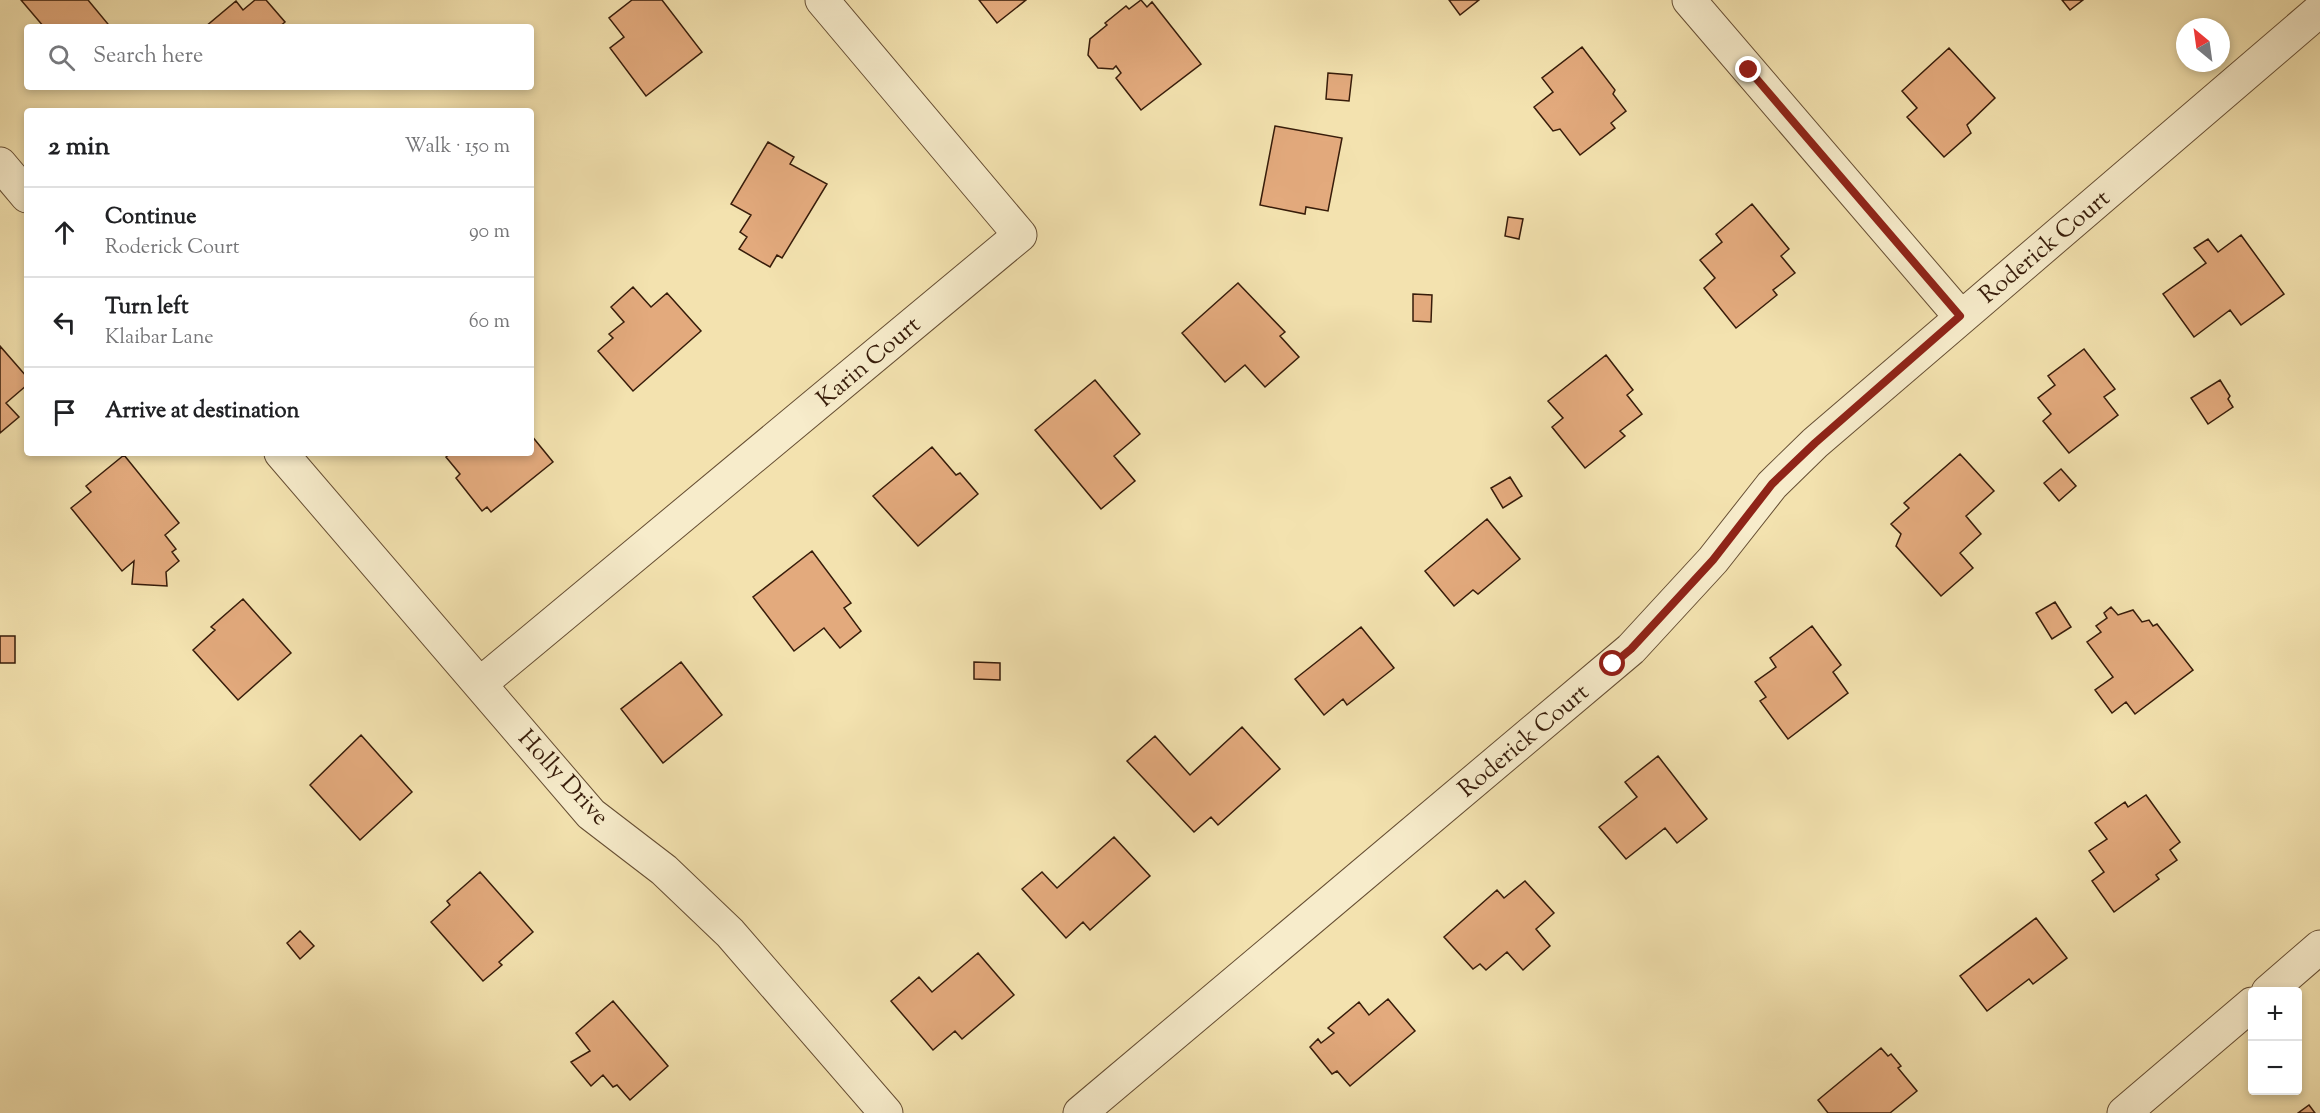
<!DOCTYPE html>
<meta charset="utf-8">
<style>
:root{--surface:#fff;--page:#f2f2f2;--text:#202124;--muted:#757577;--line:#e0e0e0}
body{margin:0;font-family:"Sorts Mill Goudy",serif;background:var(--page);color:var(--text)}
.controls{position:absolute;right:18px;bottom:18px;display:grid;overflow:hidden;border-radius:6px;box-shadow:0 3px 9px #0003}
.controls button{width:54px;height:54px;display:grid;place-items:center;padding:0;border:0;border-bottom:2px solid var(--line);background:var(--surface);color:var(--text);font:30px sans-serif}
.compass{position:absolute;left:2176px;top:18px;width:54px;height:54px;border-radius:50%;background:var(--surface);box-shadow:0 3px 9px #0003;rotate:331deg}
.stop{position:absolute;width:18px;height:18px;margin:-14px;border:4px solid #8f2418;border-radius:50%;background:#fff}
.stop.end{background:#8f2418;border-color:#fff;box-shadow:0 2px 6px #0008}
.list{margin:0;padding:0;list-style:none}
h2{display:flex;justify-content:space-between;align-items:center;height:78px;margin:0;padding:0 24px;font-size:26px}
h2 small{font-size:20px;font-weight:400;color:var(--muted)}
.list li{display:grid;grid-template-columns:39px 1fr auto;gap:18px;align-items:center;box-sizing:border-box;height:90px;padding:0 24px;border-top:2px solid var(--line)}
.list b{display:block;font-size:22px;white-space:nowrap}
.list p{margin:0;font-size:20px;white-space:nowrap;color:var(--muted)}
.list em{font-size:20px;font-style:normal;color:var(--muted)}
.icon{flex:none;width:33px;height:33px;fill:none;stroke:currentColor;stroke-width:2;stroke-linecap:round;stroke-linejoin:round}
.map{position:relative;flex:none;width:2320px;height:1113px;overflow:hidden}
.search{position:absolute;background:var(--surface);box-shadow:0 3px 9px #0003;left:24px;top:24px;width:510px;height:66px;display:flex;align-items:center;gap:15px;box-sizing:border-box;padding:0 21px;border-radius:6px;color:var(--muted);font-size:22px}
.panel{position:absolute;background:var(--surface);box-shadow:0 3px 9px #0003;left:24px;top:108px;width:510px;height:348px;border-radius:6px}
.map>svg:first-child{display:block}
.building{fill:#e3aa7d;stroke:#371c0a;stroke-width:1.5}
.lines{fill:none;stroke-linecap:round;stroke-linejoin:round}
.minor-casing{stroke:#664e33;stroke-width:35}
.tertiary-casing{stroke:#664e33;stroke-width:35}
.minor{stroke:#f7eccb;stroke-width:33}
.tertiary{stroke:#f7eccb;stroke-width:33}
.route{stroke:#8f2418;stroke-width:8}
.labels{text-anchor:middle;stroke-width:5;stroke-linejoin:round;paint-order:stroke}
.street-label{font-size:24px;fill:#371c0a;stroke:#f7eccb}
</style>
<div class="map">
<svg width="2320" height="1113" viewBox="0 0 2320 1113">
<rect width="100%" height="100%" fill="#f3e2af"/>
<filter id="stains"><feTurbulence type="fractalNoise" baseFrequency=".00333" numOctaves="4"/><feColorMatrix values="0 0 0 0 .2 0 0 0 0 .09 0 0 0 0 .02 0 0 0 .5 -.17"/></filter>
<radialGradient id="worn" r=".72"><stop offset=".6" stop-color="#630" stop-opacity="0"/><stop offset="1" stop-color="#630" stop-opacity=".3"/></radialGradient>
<!-- building -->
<path class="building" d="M21 0H88L108 24 104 27H44Z
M255 0H266L285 22 279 27H205L236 1 243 10Z
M632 0H662L702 52 646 96 610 48 624 37 609 18Z
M979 0H1026L997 23Z
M1141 0 1147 7 1152 2 1201 64 1141 110 1116 78 1121 73 1116 66 1113 69 1098 68 1088 55 1090 39 1107 25 1105 23 1126 6 1129 9Z
M1449 0H1479L1460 15Z
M2062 0H2083L2070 10Z
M1582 47 1615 90 1613 94 1626 111 1611 123 1615 128 1580 155 1560 129 1553 131 1534 107 1553 92 1542 78Z
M1949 48 1995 98 1967 125 1971 133 1944 157 1907 117 1917 108 1902 91Z
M1328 73 1352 75 1349 101 1326 99Z
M1275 126 1342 138 1328 211 1306 207 1305 214 1260 205Z
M768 142 794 157 790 164 827 184 782 258 777 255 770 267 739 249 747 237 740 232 751 215 731 204Z
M1752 204 1789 249 1781 256 1795 273 1773 290 1777 295 1736 328 1704 288 1715 278 1700 260 1722 242 1716 234Z
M1508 217 1523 219 1519 239 1505 236Z
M2241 235 2284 294 2241 325 2230 310 2194 337 2163 294 2206 263 2194 248 2208 239 2218 252Z
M1238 283 1285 332 1280 336 1299 357 1265 387 1245 365 1225 382 1182 333Z
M633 287 651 307 667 293 701 331 633 391 598 351 613 338 609 334 624 322 611 307Z
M1413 294 1432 295 1431 322 1413 321Z
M0 346 27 377V385L6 403 19 417 0 433Z
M2084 349 2115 389 2104 397 2118 415 2069 453 2043 421 2051 414 2038 398 2055 385 2048 376Z
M1606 355 1633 390 1627 395 1642 414 1620 431 1625 436 1585 468 1552 427 1563 418 1548 401Z
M1095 380 1140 434 1114 456 1135 481 1101 509 1035 430Z
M2220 380 2230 396 2228 399 2233 407 2208 424 2191 398Z
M531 435 553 462 491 512 487 507 482 511 456 478 460 474 446 457 451 453H531Z
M932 447 956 475 960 473 978 494 918 546 873 496Z
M1960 454 1994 491 1966 516 1981 534 1960 553 1973 568 1941 596 1896 546 1901 534 1891 524 1909 508 1904 503Z
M124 455 179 523 165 535 176 549 172 552 179 561 166 572 167 586 132 584 134 561 122 571 71 508 91 492 86 486Z
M2061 469 2076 486 2059 501 2044 483Z
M1510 477 1522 496 1503 508 1491 488Z
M1487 519 1520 559 1478 594 1473 590 1454 606 1425 571Z
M812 551 851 603 844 608 861 631 840 648 824 628 794 651 753 597Z
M243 599 291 653 238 700 193 650 215 630 211 627Z
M2055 602 2071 627 2052 639 2036 613Z
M2111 607 2118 615 2133 610 2142 622 2149 620 2153 626 2157 624 2193 670 2135 714 2126 702 2112 713 2095 690 2113 677 2087 642 2101 632 2096 626 2107 618 2104 613Z
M1812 626 1841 665 1833 672 1848 693 1788 739 1760 701 1766 697 1755 682 1776 667 1770 658Z
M1361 627 1394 668 1347 705 1343 699 1324 715 1295 679Z
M0 636H15V663H0Z
M681 662 722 715 663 763 621 709Z
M974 662 1000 663V680L974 679Z
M1242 727 1280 769 1218 825 1211 817 1194 832 1127 761 1155 736 1190 775Z
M361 735 412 792 360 840 310 785Z
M1658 756 1707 819 1677 843 1665 828 1626 859 1599 827 1637 797 1625 782Z
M2146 795 2180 842 2170 850 2177 860 2156 875 2159 879 2114 912 2092 881 2104 872 2089 851 2107 839 2095 823 2125 802 2128 807Z
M1114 837 1150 876 1090 930 1083 922 1066 938 1022 889 1042 872 1057 888Z
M480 872 533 932 499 962 502 965 483 981 431 922 450 905 447 901Z
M1525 881 1554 913 1536 929 1550 946 1523 970 1507 952 1486 970 1480 964 1473 969 1444 937 1497 890 1504 898Z
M2036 918 2067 958 2033 984 2029 979 1987 1011 1960 976Z
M300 931 314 946 300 959 287 943Z
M978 953 1014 995 962 1039 955 1031 933 1050 891 1001 919 977 932 992Z
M1388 999 1415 1031 1350 1086 1337 1071 1332 1074 1310 1047 1318 1039 1321 1043 1334 1033 1328 1028 1359 1002 1369 1015Z
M613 1001 668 1066 630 1100 617 1085 613 1087 603 1075 591 1086 571 1062 590 1051 576 1033Z
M1881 1048 1888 1056 1891 1054 1901 1066 1898 1068 1917 1091 1890 1113H1828L1818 1100Z
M2309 1105 2315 1113H2298Z"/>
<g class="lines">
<defs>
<path id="minor" d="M1689 0 1960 316
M0 164 27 196
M281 453 591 814 664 870 730 933 886 1113
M480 684 1020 235 822 0
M1080 1113 1631 649 1713 560 1772 485 1815 443 2320 10"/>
<path id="tertiary" d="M2268 992 2320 947
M2124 1113 2252 1004"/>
</defs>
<!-- minor casing -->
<use href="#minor" class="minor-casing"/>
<!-- tertiary casing -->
<use href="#tertiary" class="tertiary-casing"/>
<!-- minor -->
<use href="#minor" class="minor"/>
<!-- tertiary -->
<use href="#tertiary" class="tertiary"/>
</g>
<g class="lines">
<!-- route -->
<path class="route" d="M1613 664 1631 649 1713 560 1772 484 1815 443 1960 316 1749 70"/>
</g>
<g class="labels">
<!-- street labels -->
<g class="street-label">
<text transform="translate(2044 246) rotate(-40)" y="8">Roderick Court</text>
<text transform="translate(868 361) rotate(-40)" y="8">Karin Court</text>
<text transform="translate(1523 740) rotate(-40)" y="8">Roderick Court</text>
<text transform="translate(564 777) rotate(47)" y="8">Holly Drive</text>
</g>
</g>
<rect width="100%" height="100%" filter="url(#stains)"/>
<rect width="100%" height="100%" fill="url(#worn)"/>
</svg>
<div class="controls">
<button>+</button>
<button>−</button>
</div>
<svg class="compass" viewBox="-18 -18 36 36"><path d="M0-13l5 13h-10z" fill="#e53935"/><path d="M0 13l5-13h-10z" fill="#757577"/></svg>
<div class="stop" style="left:1613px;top:664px"></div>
<div class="stop end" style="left:1749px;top:70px"></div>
<div class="search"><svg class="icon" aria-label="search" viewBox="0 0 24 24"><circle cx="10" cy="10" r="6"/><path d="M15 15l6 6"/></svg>Search here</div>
<section class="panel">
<h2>2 min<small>Walk · 150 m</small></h2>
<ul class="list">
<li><svg class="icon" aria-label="ahead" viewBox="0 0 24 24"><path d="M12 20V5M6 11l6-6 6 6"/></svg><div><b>Continue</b><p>Roderick Court</p></div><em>90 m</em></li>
<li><svg class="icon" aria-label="left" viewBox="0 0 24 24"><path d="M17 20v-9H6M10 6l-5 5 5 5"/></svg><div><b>Turn left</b><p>Klaibar Lane</p></div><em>60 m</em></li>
<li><svg class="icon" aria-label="arrive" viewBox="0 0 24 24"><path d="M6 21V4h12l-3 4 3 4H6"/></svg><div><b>Arrive at destination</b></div></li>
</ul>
</section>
</div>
